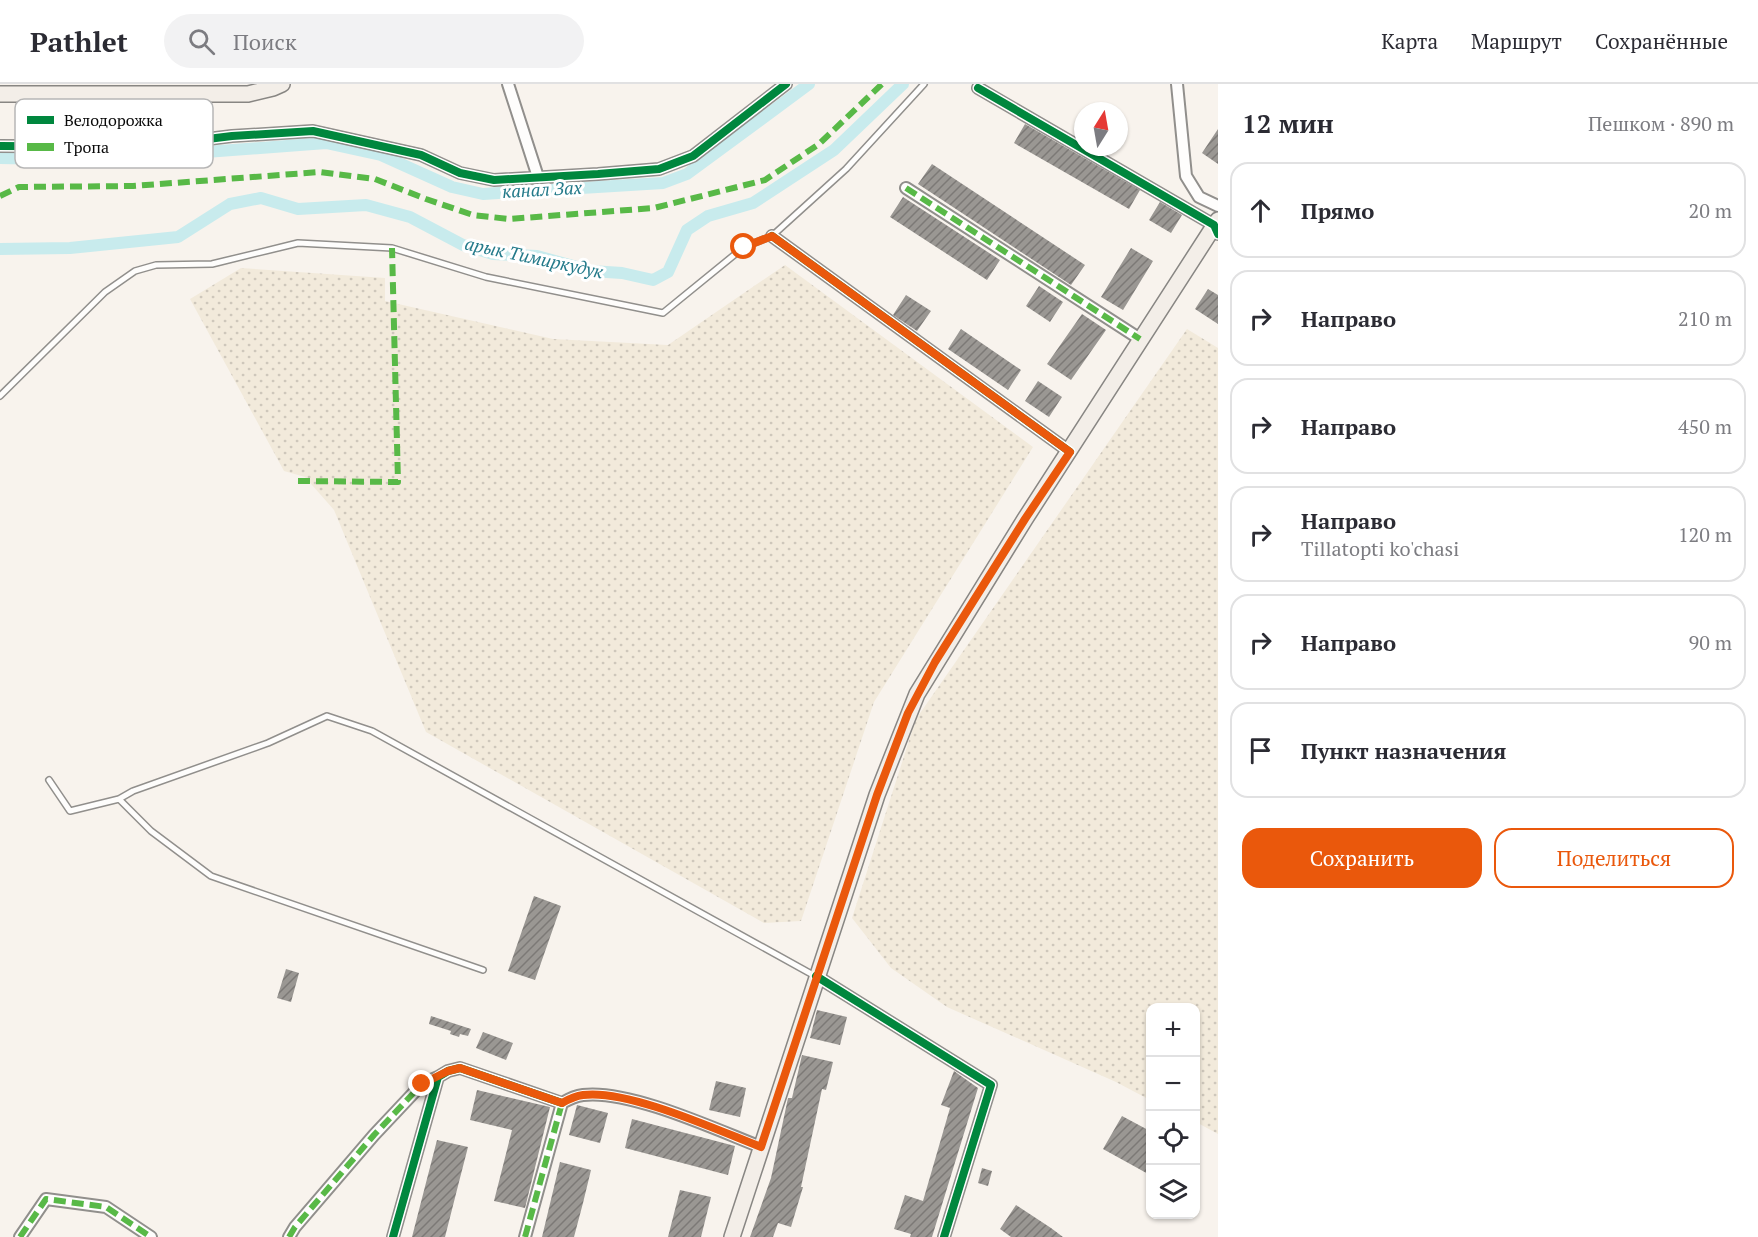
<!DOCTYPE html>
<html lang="ru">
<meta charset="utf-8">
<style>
:root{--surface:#fff;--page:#f2f2f3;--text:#2b2b33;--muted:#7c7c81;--line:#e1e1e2;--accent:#ea580c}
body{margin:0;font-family:"PT Serif",serif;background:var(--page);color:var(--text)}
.controls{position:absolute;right:18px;bottom:18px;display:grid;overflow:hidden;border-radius:12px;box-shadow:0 2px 4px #0004}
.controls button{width:54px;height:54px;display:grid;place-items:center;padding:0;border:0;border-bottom:2px solid var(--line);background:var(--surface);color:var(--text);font:30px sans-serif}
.compass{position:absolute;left:1074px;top:18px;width:54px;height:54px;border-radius:50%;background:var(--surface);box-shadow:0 2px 4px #0004;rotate:11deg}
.stop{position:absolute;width:18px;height:18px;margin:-14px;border:4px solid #ea580c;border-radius:50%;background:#fff}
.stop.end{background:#ea580c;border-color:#fff;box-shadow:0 2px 6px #0008}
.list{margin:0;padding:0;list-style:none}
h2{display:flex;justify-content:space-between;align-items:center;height:78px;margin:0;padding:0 24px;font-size:26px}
h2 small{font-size:20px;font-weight:400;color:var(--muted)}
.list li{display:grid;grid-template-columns:39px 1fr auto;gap:18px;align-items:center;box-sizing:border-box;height:96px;margin:0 12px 12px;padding:0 12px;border:2px solid var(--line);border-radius:18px}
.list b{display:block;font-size:22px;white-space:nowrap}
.list p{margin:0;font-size:20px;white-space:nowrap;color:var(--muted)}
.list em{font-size:20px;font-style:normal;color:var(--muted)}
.actions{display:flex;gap:12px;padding:18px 24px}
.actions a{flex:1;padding:14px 0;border:2px solid var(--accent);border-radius:18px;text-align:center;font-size:21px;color:var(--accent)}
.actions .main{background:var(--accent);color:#fff}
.icon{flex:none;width:33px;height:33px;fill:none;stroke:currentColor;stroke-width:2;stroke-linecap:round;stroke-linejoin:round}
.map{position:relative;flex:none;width:1218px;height:1153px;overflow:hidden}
header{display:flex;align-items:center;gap:36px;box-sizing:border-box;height:84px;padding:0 30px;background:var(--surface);border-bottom:2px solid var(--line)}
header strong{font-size:28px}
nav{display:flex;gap:33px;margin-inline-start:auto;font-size:21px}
.search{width:420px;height:54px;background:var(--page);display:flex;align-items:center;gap:15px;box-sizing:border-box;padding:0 21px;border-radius:33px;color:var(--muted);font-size:22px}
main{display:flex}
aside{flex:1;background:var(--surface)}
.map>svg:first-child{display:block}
.farmland{fill:url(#farmland-dots)}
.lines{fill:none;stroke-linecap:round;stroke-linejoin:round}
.canal{stroke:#c8ebed;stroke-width:12}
.building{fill:url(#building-hatch)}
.service-casing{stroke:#918f8c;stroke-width:8}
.minor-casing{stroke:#918f8c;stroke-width:14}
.secondary-casing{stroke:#888683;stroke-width:18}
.service{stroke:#fefdfc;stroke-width:5}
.minor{stroke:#fefdfc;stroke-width:10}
.secondary{stroke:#f3eee8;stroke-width:15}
.quiet{stroke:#58b947;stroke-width:6;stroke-dasharray:12 6;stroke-linecap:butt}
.cycleway-casing{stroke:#fff;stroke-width:11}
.cycleway{stroke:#00873e;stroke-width:8}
.route{stroke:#ea580c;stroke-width:8}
.labels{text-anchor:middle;stroke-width:6;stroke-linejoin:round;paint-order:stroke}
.water-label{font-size:18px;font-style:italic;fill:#247a8a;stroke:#fff}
.key{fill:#fff;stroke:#b6b6b6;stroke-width:1.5}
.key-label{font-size:16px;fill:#0a0a0a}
</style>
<header>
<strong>Pathlet</strong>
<div class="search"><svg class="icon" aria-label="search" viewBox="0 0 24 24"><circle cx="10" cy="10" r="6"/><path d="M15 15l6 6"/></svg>Поиск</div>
<nav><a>Карта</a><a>Маршрут</a><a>Сохранённые</a></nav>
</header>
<main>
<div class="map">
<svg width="1218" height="1153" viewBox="0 0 1218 1153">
<defs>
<pattern id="farmland-dots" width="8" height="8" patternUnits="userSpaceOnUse" patternTransform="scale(1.5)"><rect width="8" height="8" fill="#f2eadb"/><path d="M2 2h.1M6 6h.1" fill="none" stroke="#cec7bb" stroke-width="1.8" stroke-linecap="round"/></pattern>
<pattern id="building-hatch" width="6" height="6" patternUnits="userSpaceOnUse" patternTransform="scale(1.5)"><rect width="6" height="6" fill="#9a9793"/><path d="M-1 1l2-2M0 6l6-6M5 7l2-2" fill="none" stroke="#7c7976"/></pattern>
</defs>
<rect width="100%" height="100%" fill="#f8f3ed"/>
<!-- farmland -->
<path class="farmland" d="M785 181 1033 363 874 618 801 837 764 839 426 648 334 426 305 393 284 387 190 215 241 184 385 194V217L553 255 668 261Z
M1187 245 1218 264V1050L1196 1038V924H1150V1016L1116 998 947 923 891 884 852 834 916 635Z"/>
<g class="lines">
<!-- canal -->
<path class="canal" d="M0 74 99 76 326 59 381 71 452 103 483 110 663 99 687 90 809 0
M0 165 70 164 178 153 230 120 261 114 298 125 366 121 410 133 463 161 493 170 537 172 591 187 622 189 653 196 668 188 687 146 708 132 753 119 834 66 903 0"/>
</g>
<!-- building -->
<path class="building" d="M1025 40 1140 106 1129 125 1014 59Z
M1218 45V80L1202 69Z
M932 80 1085 181 1071 201 918 100Z
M903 113 1000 176 987 196 890 133Z
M1160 118 1182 131 1171 149 1149 136Z
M1131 164 1153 177 1123 226 1101 213Z
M1039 202 1063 218 1050 238 1026 222Z
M1208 205 1218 211V240L1195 225Z
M906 211 931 227 917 247 893 231Z
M1082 230 1106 246 1071 296 1047 280Z
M961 245 1021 286 1008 306 948 265Z
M1038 297 1062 313 1049 333 1025 317Z
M534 812 561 822 535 896 508 887Z
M286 885 299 889 291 918 277 914Z
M817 926 847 933 840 961 810 954Z
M431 932 471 945 468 952 460 950 459 953 450 950 451 947 429 940Z
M483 948 513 959 506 976 476 964Z
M802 971 833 978 826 1006 822 1005 801 1103H803L791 1143 778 1139 773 1153H750L771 1094 788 1014H792Z
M954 987 978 1004 932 1153H910L911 1150 894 1145 905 1111 923 1117 950 1024 941 1021Z
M716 997 746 1004 740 1033 709 1026Z
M477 1006 550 1023 525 1124 494 1117 512 1046 470 1036Z
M577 1021 608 1029 600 1059 569 1051Z
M1122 1032 1150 1047V1091L1103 1065Z
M632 1035 735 1062 728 1091 625 1064Z
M437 1056 468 1063 460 1094 445 1153H412Z
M560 1078 591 1086 583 1119 574 1153H542Z
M982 1084 992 1087 988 1102 978 1099Z
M680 1106 711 1113 701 1153H668Z
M1016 1121 1051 1144 1063 1153H1011L1000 1145Z"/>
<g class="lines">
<defs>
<path id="service" d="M0 312 105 208 135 187 156 181 212 180 298 159 392 164 486 193 663 229 744 163 772 152 846 85 924 0
M49 696 70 727 119 715 133 707 268 659 327 632 372 647 815 892
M119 715 151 747 211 792 483 886"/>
<path id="minor" d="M508 0 538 93
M1177 0 1186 92 1199 113 1218 122
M978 4 1214 141 1218 150
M0 62 143 63 232 52 313 47 421 71 460 89 494 96 598 90 659 85 693 72 786 0
M906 104 1140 255
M772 152 1070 368
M816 892 991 1001 944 1153
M562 1019C569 1015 575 1012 583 1011 629 1005 717 1046 761 1063
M20 1153 46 1115 106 1123 151 1153
M289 1153 295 1143 374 1051 422 1000 438 993
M393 1153 438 993 448 987 460 984 562 1019
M525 1153 562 1019"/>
<path id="secondary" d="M0 10H248L273 4 282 0
M732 1153 877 711 917 610 1025 435 1218 136"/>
</defs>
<!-- service casing -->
<use href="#service" class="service-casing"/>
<!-- minor casing -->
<use href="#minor" class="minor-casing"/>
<!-- secondary casing -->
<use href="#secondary" class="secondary-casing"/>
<!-- service -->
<use href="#service" class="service"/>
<!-- minor -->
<use href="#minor" class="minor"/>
<!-- secondary -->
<use href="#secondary" class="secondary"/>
<!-- quiet -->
<path class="quiet" d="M906 104 1140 255
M0 112 19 103 133 102 320 88 375 95 426 115 473 131 509 135 654 124 765 96 819 60 882 0
M298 397 398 398 392 164
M562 1019C569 1015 575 1012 583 1011 629 1005 717 1046 761 1063
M20 1153 46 1115 106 1123 151 1153
M289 1153 295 1143 374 1051 422 1000 438 993
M525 1153 562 1019"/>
<defs>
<path id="cycleway" d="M978 4 1214 141 1218 150
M0 62 143 63 232 52 313 47 421 71 460 89 494 96 598 90 659 85 693 72 786 0
M772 152 1070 368
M816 892 991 1001 944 1153
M393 1153 438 993 448 987 460 984 562 1019"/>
</defs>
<!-- cycleway casing -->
<use href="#cycleway" class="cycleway-casing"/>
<!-- cycleway -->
<use href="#cycleway" class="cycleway"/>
</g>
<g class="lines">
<!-- route -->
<path class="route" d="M422 1000 448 987 460 984 562 1019C569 1015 575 1012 583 1011 628 1005 717 1046 761 1063L877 711 908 629 935 578 1025 435 1070 368 772 152 744 163"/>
</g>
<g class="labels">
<!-- water labels -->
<g class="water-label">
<text transform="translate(542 106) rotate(-3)" y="6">канал Зах</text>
<text transform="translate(534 174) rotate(12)" y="6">арык Тимиркудук</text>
</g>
</g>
<!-- legend -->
<rect x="15" y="15" width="198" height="69" rx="9" class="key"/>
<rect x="27" y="32" width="27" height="8" fill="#00873e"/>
<rect x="27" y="59" width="27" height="8" fill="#58b947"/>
<g class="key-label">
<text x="64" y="42">Велодорожка</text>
<text x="64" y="69">Тропа</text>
</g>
</svg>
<div class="controls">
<button>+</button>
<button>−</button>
<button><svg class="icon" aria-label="locate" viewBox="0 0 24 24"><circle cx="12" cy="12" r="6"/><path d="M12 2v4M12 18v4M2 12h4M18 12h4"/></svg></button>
<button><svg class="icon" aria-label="layers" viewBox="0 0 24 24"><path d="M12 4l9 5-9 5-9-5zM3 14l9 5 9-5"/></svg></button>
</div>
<svg class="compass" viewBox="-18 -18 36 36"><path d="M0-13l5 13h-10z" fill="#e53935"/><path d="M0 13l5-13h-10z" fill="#7c7c81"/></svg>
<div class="stop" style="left:744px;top:163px"></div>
<div class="stop end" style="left:422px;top:1000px"></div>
</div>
<aside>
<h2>12 мин<small>Пешком · 890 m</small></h2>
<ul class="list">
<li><svg class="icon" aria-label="ahead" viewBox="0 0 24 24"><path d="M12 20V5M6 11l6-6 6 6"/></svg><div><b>Прямо</b></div><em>20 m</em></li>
<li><svg class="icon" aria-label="right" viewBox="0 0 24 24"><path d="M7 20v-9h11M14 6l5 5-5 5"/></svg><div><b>Направо</b></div><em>210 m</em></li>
<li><svg class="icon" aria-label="right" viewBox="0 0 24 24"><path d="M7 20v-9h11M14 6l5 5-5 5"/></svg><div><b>Направо</b></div><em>450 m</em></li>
<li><svg class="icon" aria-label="right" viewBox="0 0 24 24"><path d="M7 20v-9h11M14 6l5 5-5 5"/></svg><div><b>Направо</b><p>Tillatopti ko'chasi</p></div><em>120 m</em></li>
<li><svg class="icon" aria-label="right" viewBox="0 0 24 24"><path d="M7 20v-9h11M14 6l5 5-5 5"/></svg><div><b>Направо</b></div><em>90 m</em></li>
<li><svg class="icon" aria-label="arrive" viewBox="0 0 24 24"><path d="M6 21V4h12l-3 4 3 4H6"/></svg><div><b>Пункт назначения</b></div></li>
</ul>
<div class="actions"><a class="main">Сохранить</a><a>Поделиться</a></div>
</aside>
</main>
